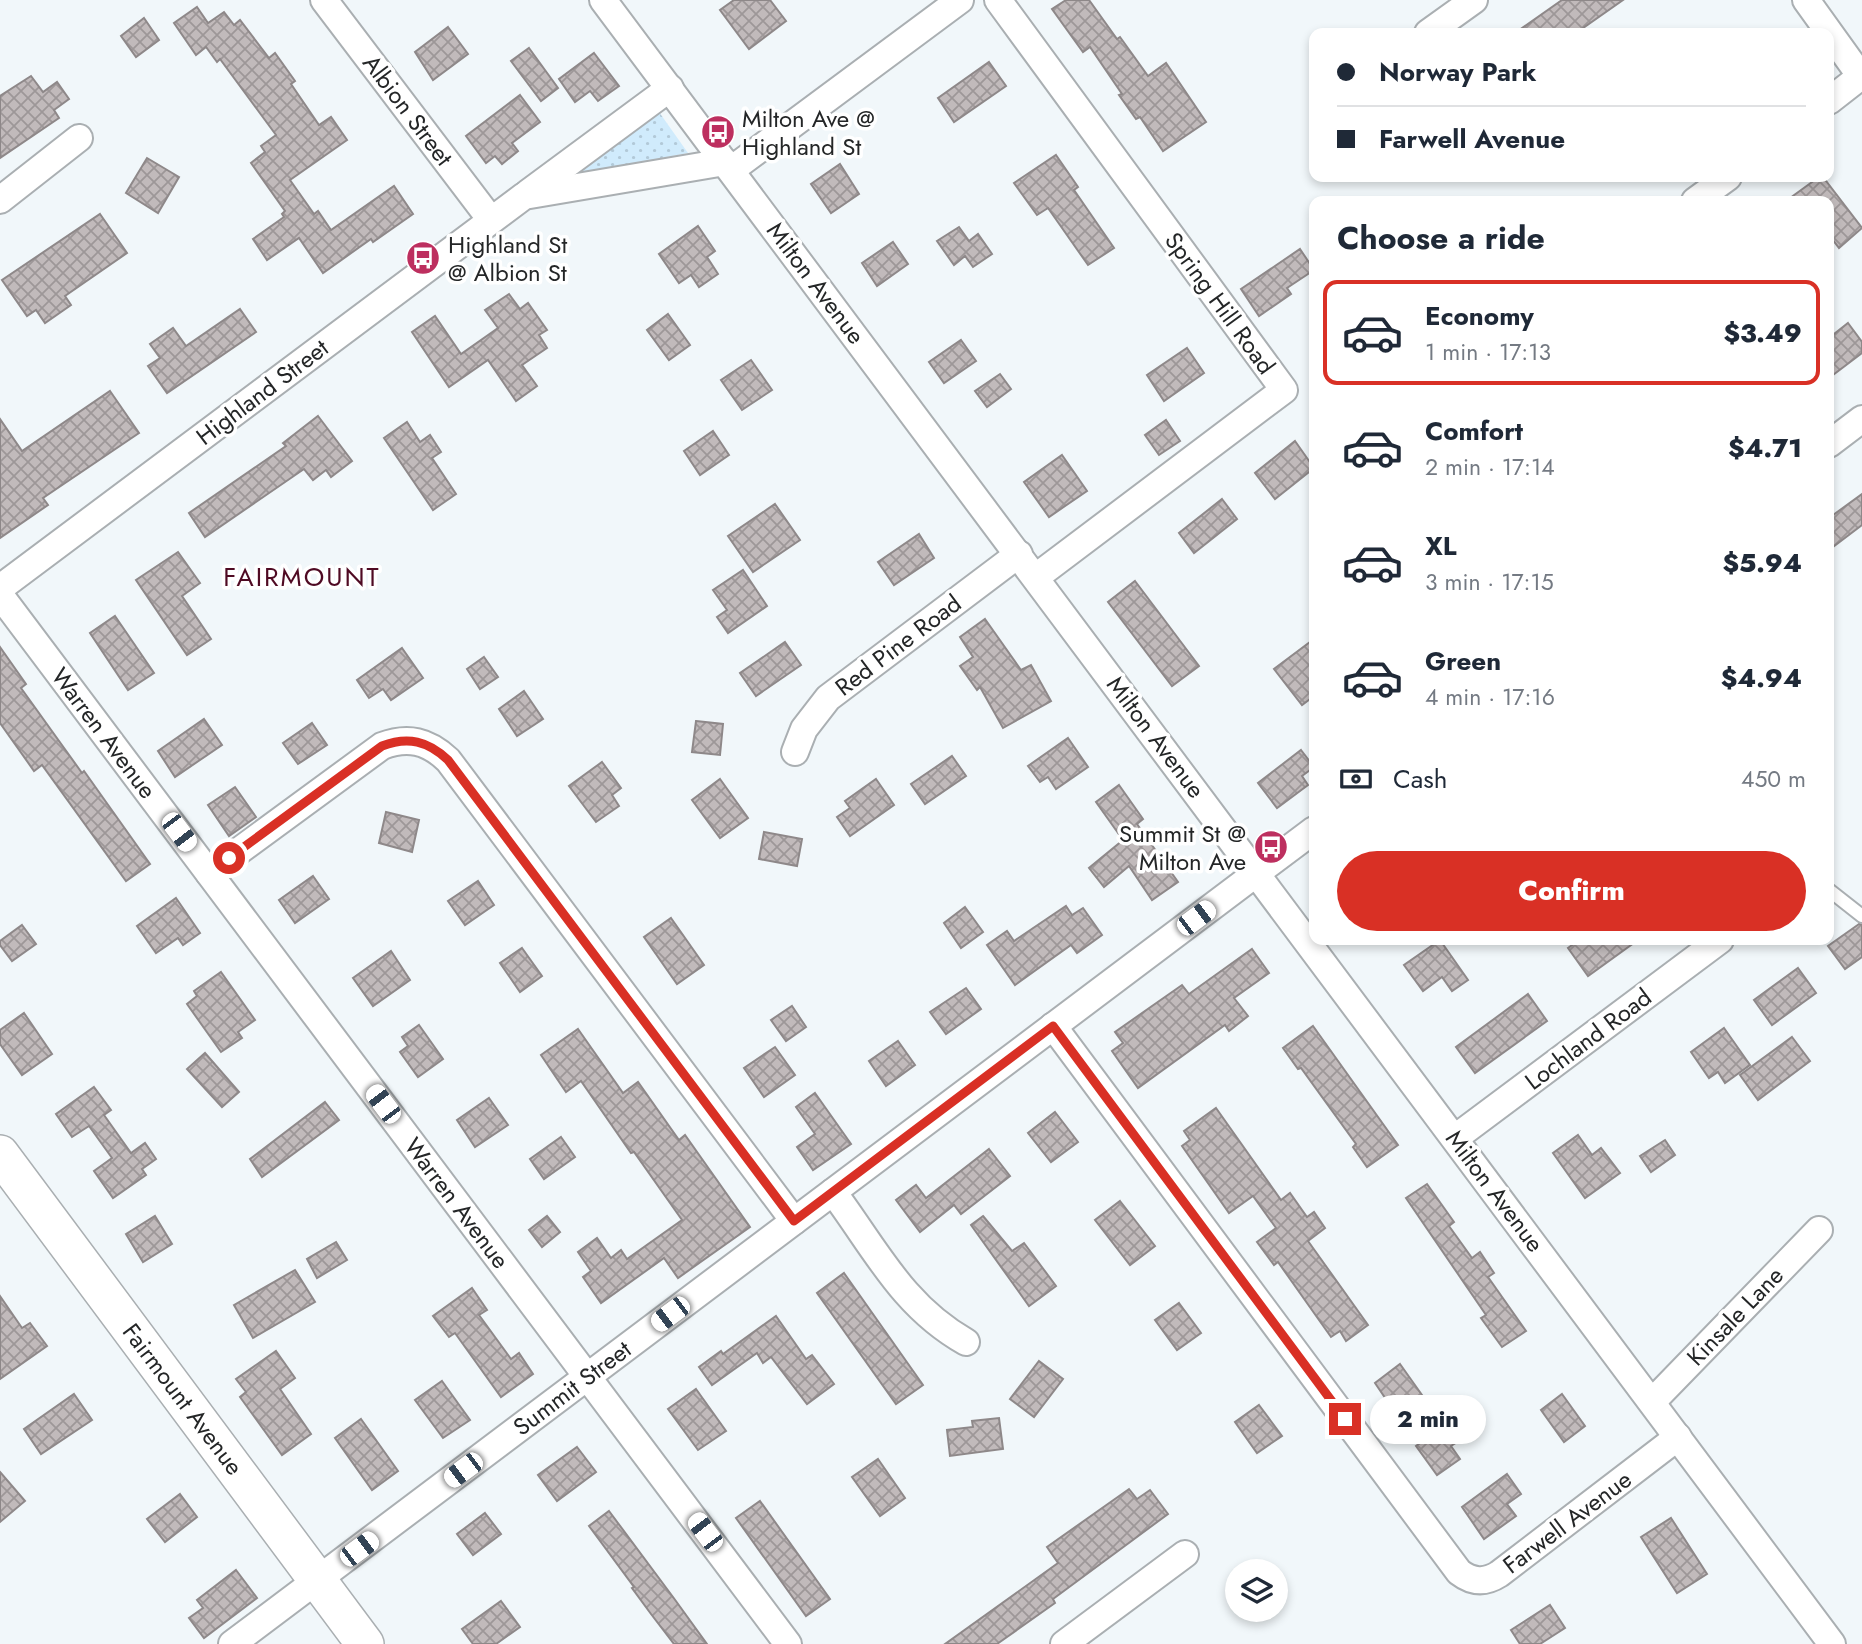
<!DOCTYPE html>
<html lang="en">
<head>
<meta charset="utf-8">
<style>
	:root { --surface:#fff; --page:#f2f2f3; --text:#1f2937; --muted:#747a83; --line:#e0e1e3; --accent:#d93025 }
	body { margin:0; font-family:Jost,sans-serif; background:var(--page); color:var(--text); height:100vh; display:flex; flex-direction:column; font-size:26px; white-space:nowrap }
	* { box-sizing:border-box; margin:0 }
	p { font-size:23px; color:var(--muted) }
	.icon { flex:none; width:38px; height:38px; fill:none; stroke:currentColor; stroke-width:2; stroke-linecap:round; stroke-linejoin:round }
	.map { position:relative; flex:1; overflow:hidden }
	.side { position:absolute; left:1309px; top:196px; width:525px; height:749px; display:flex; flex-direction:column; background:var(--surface); border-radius:14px; box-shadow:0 4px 10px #0003 }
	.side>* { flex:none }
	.hud { position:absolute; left:1309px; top:28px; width:525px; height:154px; border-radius:14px; box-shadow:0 4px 10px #0003; display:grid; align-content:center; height:154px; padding:0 28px; background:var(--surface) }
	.controls { position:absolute; left:1225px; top:1559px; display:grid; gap:14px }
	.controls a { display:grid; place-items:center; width:63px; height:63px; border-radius:50%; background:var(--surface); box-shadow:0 4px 10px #0003; font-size:35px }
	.end { position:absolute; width:32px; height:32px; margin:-16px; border:9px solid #d93025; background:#fff; box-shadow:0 0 0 4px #fff }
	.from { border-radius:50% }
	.bubble { position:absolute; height:49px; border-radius:24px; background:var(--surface); box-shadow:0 4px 10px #0003; font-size:23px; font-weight:800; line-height:49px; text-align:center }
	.car { position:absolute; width:21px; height:42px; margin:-21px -10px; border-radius:9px; box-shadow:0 0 5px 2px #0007; background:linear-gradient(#fff 24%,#345 0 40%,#fff 0 76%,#345 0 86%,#fff 0) }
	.hud b { display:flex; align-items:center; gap:24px; height:66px; font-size:26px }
	.hud b+b { border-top:2px solid var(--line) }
	.hud i { width:18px; height:18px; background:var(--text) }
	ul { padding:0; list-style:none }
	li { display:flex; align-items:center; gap:21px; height:105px; margin:0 14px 10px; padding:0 14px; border:4px solid transparent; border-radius:14px }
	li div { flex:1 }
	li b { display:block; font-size:26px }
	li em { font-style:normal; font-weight:800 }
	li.active { border-color:var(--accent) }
	li>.icon { width:63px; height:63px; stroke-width:1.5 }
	h2 { padding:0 28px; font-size:32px; line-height:84px }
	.pay { display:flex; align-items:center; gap:18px; height:77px; padding:0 28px; font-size:26px }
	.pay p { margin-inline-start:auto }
	.action { display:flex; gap:14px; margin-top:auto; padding:14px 28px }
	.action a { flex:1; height:80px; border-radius:42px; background:var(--accent); color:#fff; font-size:28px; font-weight:800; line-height:80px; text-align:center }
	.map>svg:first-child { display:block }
	.park { fill:url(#park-dots) }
	.building { fill:url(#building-cross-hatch); stroke:#8e8889; stroke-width:2 }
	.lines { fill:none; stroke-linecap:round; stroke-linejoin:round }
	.lane-casing { stroke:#aaafb2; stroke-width:16 }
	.street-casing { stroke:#aaafb2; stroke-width:30 }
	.secondary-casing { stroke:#aaafb2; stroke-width:40 }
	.lane { stroke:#fff; stroke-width:12 }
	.street { stroke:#fff; stroke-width:26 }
	.secondary { stroke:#fff; stroke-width:37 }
	.route { stroke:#d93025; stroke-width:9 }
	.labels { text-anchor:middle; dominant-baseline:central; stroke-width:7; stroke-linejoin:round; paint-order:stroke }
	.street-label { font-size:24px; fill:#242627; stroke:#fff }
	.poi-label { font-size:24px; fill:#242627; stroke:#fff; text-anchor:start }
	.neighbourhood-label { font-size:26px; letter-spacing:2px; fill:#4f0a23; stroke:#fff }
</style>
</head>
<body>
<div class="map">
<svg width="1862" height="1644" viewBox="0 0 1862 1644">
	<defs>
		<pattern id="park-dots" width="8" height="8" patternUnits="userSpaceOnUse" patternTransform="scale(1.75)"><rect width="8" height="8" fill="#d0ebfc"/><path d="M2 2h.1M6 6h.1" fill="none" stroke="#b2c9d8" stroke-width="1.8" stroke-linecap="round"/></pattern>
		<pattern id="building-cross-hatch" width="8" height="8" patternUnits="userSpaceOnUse" patternTransform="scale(1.75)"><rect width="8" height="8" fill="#c1babb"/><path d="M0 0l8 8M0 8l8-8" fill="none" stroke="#9d9798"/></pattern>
	</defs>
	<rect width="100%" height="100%" fill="#f1f7fa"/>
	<!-- park -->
	<polygon class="park" points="659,112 688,153 577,174"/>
	<!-- building -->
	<g class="building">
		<polygon points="734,0 770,0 786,21 749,49 720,10"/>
		<polygon points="1066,0 1089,0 1117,39 1120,37 1148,76 1166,63 1206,122 1163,151 1140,117 1136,119 1119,95 1122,94 1090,47 1083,52 1052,9"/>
		<polygon points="1562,0 1623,0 1576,33 1515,33"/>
		<polygon points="197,7 208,23 224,12 234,25 240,20 269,58 275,53 295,81 291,84 319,125 331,117 347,140 290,180 314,214 318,211 331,230 394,186 413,214 373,242 371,239 323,273 299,238 267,260 253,239 284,217 282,214 285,211 251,163 265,152 261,146 276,135 220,59 217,62 206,47 196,55 174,23"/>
		<polygon points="144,18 159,40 136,57 121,36"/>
		<polygon points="448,27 468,54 433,80 415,52"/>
		<polygon points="529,48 558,88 541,101 511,61"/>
		<polygon points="594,53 619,86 598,101 590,91 575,102 559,79"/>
		<polygon points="989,62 1006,86 954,122 938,98"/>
		<polygon points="31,76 43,92 57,82 69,99 54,110 59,118 0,158 0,96"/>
		<polygon points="520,95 540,122 512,143 518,151 502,164 495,156 486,163 466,136"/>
		<polygon points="1056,155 1078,187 1074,190 1114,248 1088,265 1048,208 1037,215 1014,183"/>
		<polygon points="147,158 179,177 158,213 126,193"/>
		<polygon points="840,164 859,194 831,213 811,184"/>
		<polygon points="1819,177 1823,177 1862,228 1839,248 1829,235 1829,201 1786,201"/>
		<polygon points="100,214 127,253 65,296 71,305 45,323 36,310 27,316 2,280"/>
		<polygon points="698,226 715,251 707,257 718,274 699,287 691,275 679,283 659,254"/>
		<polygon points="959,227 969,241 978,234 992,254 973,267 965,256 954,265 937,241"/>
		<polygon points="893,242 908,264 877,286 862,263"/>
		<polygon points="1300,249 1314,270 1287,288 1291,294 1259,316 1241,289"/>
		<polygon points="509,294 520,309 528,303 547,330 539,335 547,348 522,365 537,386 516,401 488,360 449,387 412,332 435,316 461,354 498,328 485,310"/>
		<polygon points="240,309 256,332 167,393 148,366 160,358 150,344 173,328 186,346"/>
		<polygon points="668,314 690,345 669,360 647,330"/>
		<polygon points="1848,323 1862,342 1862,353 1829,378 1829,338"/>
		<polygon points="961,340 976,361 944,383 929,362"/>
		<polygon points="1187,348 1204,373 1164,401 1147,375"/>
		<polygon points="751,360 772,390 742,410 721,380"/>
		<polygon points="1000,374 1011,389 987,407 975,391"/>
		<polygon points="110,391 139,433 43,498 48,505 0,538 0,419 22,451"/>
		<polygon points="318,416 352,461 331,477 326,470 313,480 304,469 205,537 189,513 286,446 283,443"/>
		<polygon points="1166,420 1180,441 1159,455 1145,435"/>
		<polygon points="407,422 420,442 430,435 441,452 432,458 456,494 433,510 384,438"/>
		<polygon points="713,431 729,455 700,475 684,451"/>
		<polygon points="1295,441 1314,468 1275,499 1255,473"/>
		<polygon points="1062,455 1087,491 1049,517 1024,482"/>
		<polygon points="1862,494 1862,525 1829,550 1829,518"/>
		<polygon points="1222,499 1237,519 1194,553 1179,533"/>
		<polygon points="775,504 800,540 753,572 728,536"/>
		<polygon points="919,534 934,558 894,585 878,562"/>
		<polygon points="178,552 200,583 182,596 211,639 187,655 136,580"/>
		<polygon points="743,570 767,606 728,633 717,617 727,610 713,590"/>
		<polygon points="1135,581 1199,666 1172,686 1108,602"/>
		<polygon points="115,616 154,673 128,690 90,633"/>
		<polygon points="985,619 1021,670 1031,665 1051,701 1003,728 980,687 977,690 960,666 973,657 960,637"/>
		<polygon points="1314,639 1314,696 1302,705 1274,669"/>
		<polygon points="785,642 801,665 756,696 740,673"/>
		<polygon points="0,647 26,684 21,688 82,773 84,771 150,864 126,881 42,765 34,771 0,723"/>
		<polygon points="402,648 423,678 391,700 383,689 369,698 357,680"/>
		<polygon points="484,657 498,677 480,689 467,669"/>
		<polygon points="524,691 543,719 517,736 499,709"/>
		<polygon points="204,719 222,745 175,777 158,751"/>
		<polygon points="696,721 723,724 720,755 692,752"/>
		<polygon points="312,723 327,745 298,764 283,743"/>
		<polygon points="1068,738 1088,767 1056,789 1048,777 1040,782 1028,766"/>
		<polygon points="1301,750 1314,767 1302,776 1308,785 1277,808 1258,783"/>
		<polygon points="952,756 966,776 925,804 911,784"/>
		<polygon points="602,762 621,788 612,795 619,806 596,822 569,786"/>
		<polygon points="720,779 748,818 720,838 692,800"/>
		<polygon points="876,779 894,805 850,836 837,817 850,808 845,801"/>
		<polygon points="1119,785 1143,819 1137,824 1178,882 1152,900 1129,866 1104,887 1089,868 1123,840 1096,802"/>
		<polygon points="235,787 256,817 229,836 208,805"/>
		<polygon points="386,812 419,820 412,852 379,843"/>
		<polygon points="764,832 802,839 797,866 759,859"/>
		<polygon points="313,876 329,899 295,923 279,900"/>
		<polygon points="478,881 494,905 465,925 448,901"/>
		<polygon points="176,898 200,933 183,945 178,938 156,953 137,926"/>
		<polygon points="1066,906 1072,915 1083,908 1102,935 1077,953 1071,945 1015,985 987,945 1007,931 1014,941"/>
		<polygon points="965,907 983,932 961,948 944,923"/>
		<polygon points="671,918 704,965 677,984 644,937"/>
		<polygon points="1859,924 1862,925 1862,957 1845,969 1828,946"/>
		<polygon points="22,925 36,944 12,961 0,945 0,941"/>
		<polygon points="1440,940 1468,980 1452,991 1442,977 1423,991 1404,965"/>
		<polygon points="1579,940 1638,940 1588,976 1568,948"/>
		<polygon points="522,948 542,976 520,992 500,963"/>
		<polygon points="1252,949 1269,973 1234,998 1248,1016 1229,1031 1225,1025 1138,1088 1112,1051 1123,1043 1115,1032 1182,985 1189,994"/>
		<polygon points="391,951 410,980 373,1006 353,978"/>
		<polygon points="1798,968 1816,993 1772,1025 1754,1000"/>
		<polygon points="221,972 255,1020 238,1032 242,1038 221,1052 187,1004 197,996 194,991"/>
		<polygon points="966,988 981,1009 946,1034 930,1012"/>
		<polygon points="1528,994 1547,1021 1475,1073 1456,1047"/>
		<polygon points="792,1006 806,1027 786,1041 771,1020"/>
		<polygon points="24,1013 52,1054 22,1075 0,1044 0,1030"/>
		<polygon points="419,1025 443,1059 418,1077 400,1052 408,1046 402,1037"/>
		<polygon points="1313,1026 1398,1145 1367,1167 1353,1147 1356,1144 1301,1068 1298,1069 1283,1048"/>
		<polygon points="1724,1028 1750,1065 1725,1083 1718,1072 1709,1078 1691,1052"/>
		<polygon points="578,1029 623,1093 638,1082 679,1140 685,1135 750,1227 678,1278 664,1258 601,1303 583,1277 591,1271 578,1252 597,1238 611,1258 621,1250 627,1259 682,1220 634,1152 631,1153 581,1081 566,1092 541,1055"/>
		<polygon points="1792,1037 1810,1061 1758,1100 1740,1075"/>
		<polygon points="898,1041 915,1065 886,1086 869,1061"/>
		<polygon points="775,1047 795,1075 764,1097 744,1068"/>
		<polygon points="205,1053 239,1092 222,1107 187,1069"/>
		<polygon points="94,1087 111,1110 104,1115 131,1153 145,1143 156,1159 142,1169 146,1175 113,1198 94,1171 112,1158 89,1126 72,1137 56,1114"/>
		<polygon points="815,1093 851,1144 813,1170 797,1147 815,1134 796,1107"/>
		<polygon points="489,1098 508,1125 475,1147 457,1120"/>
		<polygon points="325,1102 339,1120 262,1177 250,1159"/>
		<polygon points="1216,1108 1281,1200 1290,1193 1307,1217 1314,1212 1325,1228 1308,1241 1368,1325 1346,1341 1340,1331 1331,1337 1278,1262 1274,1265 1257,1242 1276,1228 1253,1196 1229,1213 1182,1146 1190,1140 1184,1131"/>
		<polygon points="1055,1112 1078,1142 1051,1162 1028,1133"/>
		<polygon points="1578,1135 1592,1155 1601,1148 1620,1173 1585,1198 1553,1153"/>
		<polygon points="561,1137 575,1157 544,1179 530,1159"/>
		<polygon points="1665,1140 1675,1155 1651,1172 1640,1156"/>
		<polygon points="989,1149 1010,1176 961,1214 954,1205 920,1232 896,1200 916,1185 926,1198"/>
		<polygon points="1427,1184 1454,1222 1449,1226 1472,1258 1480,1252 1494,1273 1488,1277 1526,1331 1502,1347 1481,1318 1486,1315 1406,1198"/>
		<polygon points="1120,1201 1155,1246 1130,1265 1095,1220"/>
		<polygon points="155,1216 172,1244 143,1262 126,1234"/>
		<polygon points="547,1216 560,1232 542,1247 529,1230"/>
		<polygon points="983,1216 1012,1251 1024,1243 1056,1286 1029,1306 971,1225"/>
		<polygon points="336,1242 347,1260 317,1278 307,1259"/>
		<polygon points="295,1270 315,1302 253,1338 234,1305"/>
		<polygon points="844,1273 923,1385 896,1404 817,1293"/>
		<polygon points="472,1288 487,1310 479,1315 511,1359 519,1353 533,1374 501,1397 455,1333 449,1337 433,1316"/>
		<polygon points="0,1296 22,1328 30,1323 47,1346 0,1379"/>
		<polygon points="1179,1303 1201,1333 1177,1350 1155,1320"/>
		<polygon points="776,1316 806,1359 812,1355 834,1384 807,1404 771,1357 763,1363 757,1353 712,1385 699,1367 721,1351 723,1354"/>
		<polygon points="276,1351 295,1378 280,1389 311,1434 282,1455 240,1397 246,1392 236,1379"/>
		<polygon points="1039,1361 1063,1379 1034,1417 1010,1399"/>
		<polygon points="1400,1364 1444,1426 1450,1422 1462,1439 1451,1446 1460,1459 1437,1475 1416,1446 1427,1438 1400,1402 1392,1408 1375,1383"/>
		<polygon points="442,1381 470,1420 443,1438 415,1400"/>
		<polygon points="696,1389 726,1431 698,1450 668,1409"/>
		<polygon points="74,1394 92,1420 41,1454 24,1429"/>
		<polygon points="1562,1394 1585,1426 1564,1442 1541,1410"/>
		<polygon points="1259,1405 1282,1436 1257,1453 1235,1422"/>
		<polygon points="999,1418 1003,1449 950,1456 947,1430 973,1427 972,1421"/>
		<polygon points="361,1419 398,1471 372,1490 335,1438"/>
		<polygon points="577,1447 596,1472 557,1501 538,1475"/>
		<polygon points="878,1459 905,1498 880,1516 852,1477"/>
		<polygon points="0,1472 25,1501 0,1522"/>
		<polygon points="1507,1474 1521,1494 1507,1504 1516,1516 1484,1539 1462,1507"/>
		<polygon points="1129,1489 1137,1499 1150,1490 1168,1514 1053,1599 1055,1603 997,1644 945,1644 1058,1563 1047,1547"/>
		<polygon points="180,1494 197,1517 165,1542 147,1519"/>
		<polygon points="760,1501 830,1599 806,1616 736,1518"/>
		<polygon points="609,1511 673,1597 707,1644 674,1644 651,1614 632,1588 634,1587 589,1526"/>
		<polygon points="485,1513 501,1534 473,1555 457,1534"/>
		<polygon points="1671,1518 1707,1574 1677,1593 1641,1537"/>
		<polygon points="236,1570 257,1598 204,1638 189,1618 203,1608 197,1600"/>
		<polygon points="501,1601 520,1627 496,1644 473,1644 462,1629"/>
		<polygon points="1550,1605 1565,1628 1540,1644 1520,1644 1511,1630"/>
	</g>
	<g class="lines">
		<!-- lane casing -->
		<g class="lane-casing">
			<polyline id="lane" points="1829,890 1862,916"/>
		</g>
		<!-- street casing -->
		<g class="street-casing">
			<g id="street">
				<polyline points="324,0 491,220"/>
				<polyline points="603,0 1832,1644"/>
				<polyline points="998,0 1284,390 1036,577"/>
				<polyline points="1806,0 1862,78"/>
				<polyline points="1428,33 1474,0"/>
				<polyline points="1829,101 1861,76"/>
				<polyline points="731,170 960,0"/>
				<polyline points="528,193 670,88"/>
				<polyline points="0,200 79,138"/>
				<polyline points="1695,201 1728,177"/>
				<polyline points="1829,444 1862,419"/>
				<polyline points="0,588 524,196 725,162"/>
				<polyline points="0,595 788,1644"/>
				<polyline points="795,752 804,729 828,698 1019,554"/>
				<path d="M209,873L382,746C408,736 428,741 448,760L794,1221"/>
				<path d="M1053,1026L1459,1572C1472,1582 1485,1583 1499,1574L1678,1437"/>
				<polyline points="1455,1138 1720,940"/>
				<path d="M833,1192C875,1248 902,1306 966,1342"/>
				<polyline points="1652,1402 1819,1230"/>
				<polyline points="232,1644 1314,830"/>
				<polyline points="1064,1644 1185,1554"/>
			</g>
		</g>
		<!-- secondary casing -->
		<g class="secondary-casing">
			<polyline id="secondary" points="0,1154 365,1644"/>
		</g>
		<!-- lane -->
		<use href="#lane" class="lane"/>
		<!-- street -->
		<use href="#street" class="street"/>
		<!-- secondary -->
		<use href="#secondary" class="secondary"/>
	</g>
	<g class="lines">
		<!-- route -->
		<path class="route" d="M229,858L382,746C408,736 428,741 448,760L794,1221L1053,1026L1345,1419"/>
	</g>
	<!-- icons -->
	<defs>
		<g id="bus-disc" transform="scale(1.75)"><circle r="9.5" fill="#bd2f5f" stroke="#fff"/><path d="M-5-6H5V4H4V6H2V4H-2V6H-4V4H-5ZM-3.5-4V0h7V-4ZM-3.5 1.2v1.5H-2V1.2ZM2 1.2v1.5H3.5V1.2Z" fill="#fff"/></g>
	</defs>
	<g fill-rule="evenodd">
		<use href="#bus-disc" x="718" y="132"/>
		<use href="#bus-disc" x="423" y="258"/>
		<use href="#bus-disc" x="1271" y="847"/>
	</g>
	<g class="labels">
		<!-- street labels -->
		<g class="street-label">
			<text transform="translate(408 110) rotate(53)">Albion Street</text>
			<text transform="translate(816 283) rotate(53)">Milton Avenue</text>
			<text transform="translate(1220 303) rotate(54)">Spring Hill Road</text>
			<text transform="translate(262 392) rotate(-37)">Highland Street</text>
			<text transform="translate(898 645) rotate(-37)">Red Pine Road</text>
			<text transform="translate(104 733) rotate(53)">Warren Avenue</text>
			<text transform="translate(1156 737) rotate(53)">Milton Avenue</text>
			<text transform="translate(1588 1039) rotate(-37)">Lochland Road</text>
			<text transform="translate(1495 1191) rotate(53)">Milton Avenue</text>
			<text transform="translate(457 1203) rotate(53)">Warren Avenue</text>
			<text transform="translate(1735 1316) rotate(-46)">Kinsale Lane</text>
			<text transform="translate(572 1388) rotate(-37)">Summit Street</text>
			<text transform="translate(183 1399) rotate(53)">Fairmount Avenue</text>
			<text transform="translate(1567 1522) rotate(-37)">Farwell Avenue</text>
		</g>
		<!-- poi labels -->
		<g class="poi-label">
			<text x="742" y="118">Milton Ave @<tspan x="742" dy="28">Highland St</tspan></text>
			<text x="448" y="244">Highland St<tspan x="448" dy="28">@ Albion St</tspan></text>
			<text x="1246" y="833" text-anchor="end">Summit St @<tspan x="1246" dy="28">Milton Ave</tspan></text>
		</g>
		<!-- neighbourhood labels -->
		<g class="neighbourhood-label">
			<text x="302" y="577">FAIRMOUNT</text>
		</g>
	</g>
</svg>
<div class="controls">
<a><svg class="icon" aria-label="layers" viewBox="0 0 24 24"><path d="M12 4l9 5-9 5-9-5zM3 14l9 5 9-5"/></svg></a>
</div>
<i class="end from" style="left:229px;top:858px"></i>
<i class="end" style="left:1345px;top:1419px"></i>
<div class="bubble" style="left:1370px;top:1395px;width:116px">2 min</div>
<i class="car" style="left:179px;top:832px;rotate:143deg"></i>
<i class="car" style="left:1196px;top:918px;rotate:53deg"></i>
<i class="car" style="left:383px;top:1104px;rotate:323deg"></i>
<i class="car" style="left:670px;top:1314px;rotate:233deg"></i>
<i class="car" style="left:463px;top:1470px;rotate:233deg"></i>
<i class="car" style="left:705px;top:1532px;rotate:323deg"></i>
<i class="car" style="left:359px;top:1549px;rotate:53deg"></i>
<div class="hud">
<b><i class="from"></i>Norway Park</b>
<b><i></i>Farwell Avenue</b>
</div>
<section class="side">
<h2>Choose a ride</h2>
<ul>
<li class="active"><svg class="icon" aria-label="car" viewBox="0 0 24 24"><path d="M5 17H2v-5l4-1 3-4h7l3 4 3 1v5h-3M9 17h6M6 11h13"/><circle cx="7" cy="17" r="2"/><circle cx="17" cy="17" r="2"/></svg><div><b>Economy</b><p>1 min · 17:13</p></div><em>$3.49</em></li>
<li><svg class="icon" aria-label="car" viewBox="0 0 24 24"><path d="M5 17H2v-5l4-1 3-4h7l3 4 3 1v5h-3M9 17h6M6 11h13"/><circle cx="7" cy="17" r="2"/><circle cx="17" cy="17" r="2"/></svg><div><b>Comfort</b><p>2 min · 17:14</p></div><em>$4.71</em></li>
<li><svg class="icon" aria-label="car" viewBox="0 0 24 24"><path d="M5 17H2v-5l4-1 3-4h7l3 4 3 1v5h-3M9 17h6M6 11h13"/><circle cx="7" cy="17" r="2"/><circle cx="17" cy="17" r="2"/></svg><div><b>XL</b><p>3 min · 17:15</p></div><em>$5.94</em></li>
<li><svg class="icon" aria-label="car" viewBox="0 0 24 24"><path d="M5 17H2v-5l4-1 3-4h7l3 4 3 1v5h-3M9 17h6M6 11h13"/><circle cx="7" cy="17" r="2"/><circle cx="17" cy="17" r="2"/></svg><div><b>Green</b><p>4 min · 17:16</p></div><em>$4.94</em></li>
</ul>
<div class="pay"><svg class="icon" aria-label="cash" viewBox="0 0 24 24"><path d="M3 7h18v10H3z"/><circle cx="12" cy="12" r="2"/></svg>Cash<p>450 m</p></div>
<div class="action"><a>Confirm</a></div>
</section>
</div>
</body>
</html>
